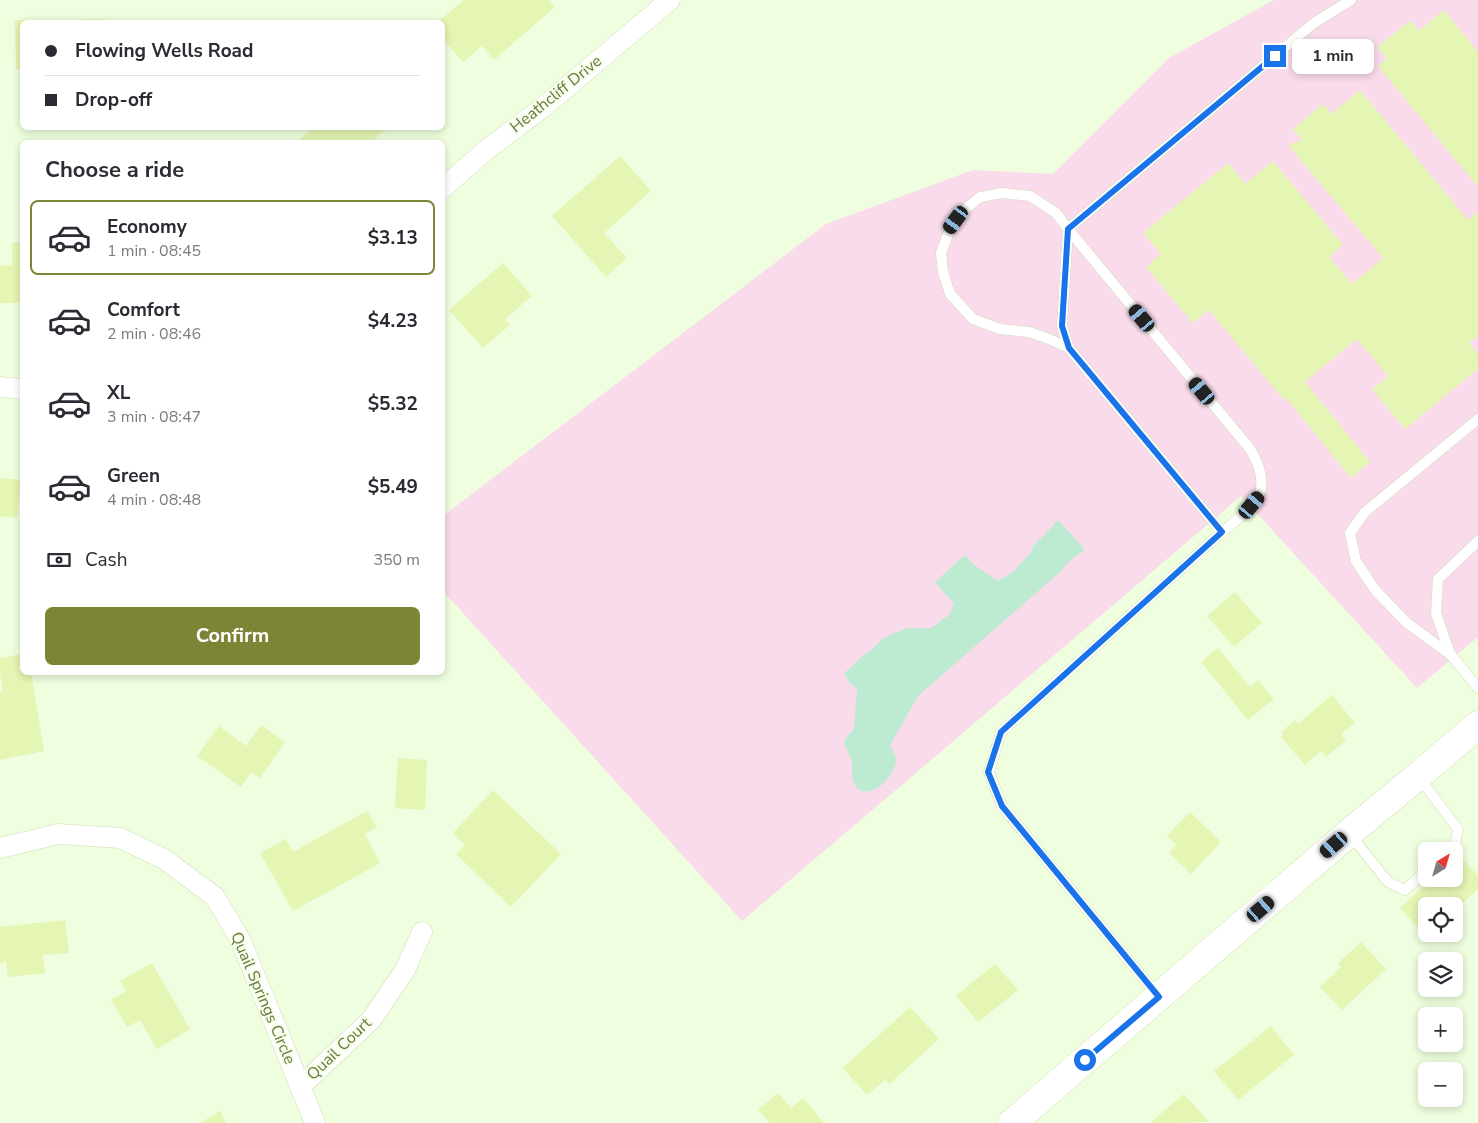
<!DOCTYPE html>
<html lang="en">
<head>
<meta charset="utf-8">
<style>
	:root { --surface:#fff; --page:#f7f7f7; --text:#2b2b33; --muted:#7c7c81; --line:#e1e1e2; --accent:#7e8436 }
	body { margin:0; font-family:"Nunito Sans",sans-serif; background:var(--page); color:var(--text); height:100vh; display:flex; flex-direction:column; font-size:19px; white-space:nowrap }
	* { box-sizing:border-box; margin:0 }
	p { font-size:16px; color:var(--muted) }
	.icon { flex:none; width:28px; height:28px; fill:none; stroke:currentColor; stroke-width:2; stroke-linecap:round; stroke-linejoin:round }
	.map { position:relative; flex:1; overflow:hidden }
	.drawer { position:absolute; left:20px; top:140px; width:425px; height:535px; display:flex; flex-direction:column; background:var(--surface); border-radius:8px; box-shadow:0 2px 8px #0003 }
	.drawer>* { flex:none }
	.banner { position:absolute; left:20px; top:20px; width:425px; height:110px; border-radius:8px; box-shadow:0 2px 8px #0003; display:grid; align-content:center; height:110px; padding:0 25px; background:var(--surface) }
	.needle { width:32px; rotate:37deg }
	.controls { position:absolute; left:1418px; top:842px; display:grid; gap:10px }
	.controls a { display:grid; place-items:center; width:45px; height:45px; border-radius:8px; background:var(--surface); box-shadow:0 2px 8px #0003; font-size:25px }
	.end { position:absolute; width:22px; height:22px; margin:-11px; border:6px solid #1a73e8; background:#fff; box-shadow:0 0 0 2px #fff }
	.from { border-radius:50% }
	.bubble { position:absolute; height:35px; border-radius:8px; background:var(--surface); box-shadow:0 2px 8px #0003; font-size:16px; font-weight:700; line-height:35px; text-align:center }
	.car { position:absolute; width:15px; height:30px; margin:-15px -8px; border-radius:6px; box-shadow:0 0 4px 1px #0007; background:linear-gradient(#222 24%,#8ab4d8 0 40%,#222 0 76%,#8ab4d8 0 86%,#222 0) }
	.banner b { display:flex; align-items:center; gap:18px; height:48px; font-size:19px }
	.banner b+b { border-top:1px solid var(--line) }
	.banner i { width:12px; height:12px; background:var(--text) }
	ul { padding:0; list-style:none }
	li { display:flex; align-items:center; gap:15px; height:75px; margin:0 10px 8px; padding:0 15px; border:2px solid transparent; border-radius:8px }
	li div { flex:1 }
	li b { display:block; font-size:19px }
	li em { font-style:normal; font-weight:700 }
	li.selected { border-color:var(--accent) }
	li>.icon { width:45px; height:45px; stroke-width:1.5 }
	h2 { padding:0 25px; font-size:22px; line-height:60px }
	.pay { display:flex; align-items:center; gap:12px; height:55px; padding:0 25px; font-size:19px }
	.pay p { margin-inline-start:auto }
	.button { display:flex; gap:10px; margin-top:auto; padding:10px 25px }
	.button a { flex:1; height:58px; border-radius:8px; background:var(--accent); color:#fff; font-size:20px; font-weight:700; line-height:58px; text-align:center }
	.map>svg:first-child { display:block }
	.education { fill:#f9dbeb }
	.green { fill:#bcebd1 }
	.building { fill:#e5f5b4 }
	.lines { fill:none; stroke-linecap:round; stroke-linejoin:round }
	.lane-casing { stroke:#d0ddb5; stroke-width:11 }
	.street-casing { stroke:#d0ddb5; stroke-width:21 }
	.secondary-casing { stroke:#d6e4b4; stroke-width:29 }
	.lane { stroke:#fff; stroke-width:10 }
	.street { stroke:#fff; stroke-width:20 }
	.secondary { stroke:#fff; stroke-width:28 }
	.route { stroke:#1a73e8; stroke-width:6 }
	.labels { text-anchor:middle; dominant-baseline:central; stroke-width:4; stroke-linejoin:round; paint-order:stroke }
	.street-label { font-size:16px; fill:#6b7545; stroke:#f4ffe6 }
</style>
</head>
<body>
<div class="map">
<svg width="1478" height="1123" viewBox="0 0 1478 1123">
	<rect width="100%" height="100%" fill="#effede"/>
	<!-- education -->
	<polygon class="education" points="1274,0 1478,0 1478,637 1417,688 1241,496 742,921 443,591 443,516 826,224 973,170 1053,174 1169,58"/>
	<!-- green -->
	<path class="green" d="M1056,521L1060,522L1082,546L1084,550L1070,561L1058,574L918,696L890,745C892,749 896,754 896,759C897,777 864,808 853,781C851,775 853,768 852,762C850,754 845,749 844,741L854,728L857,689L849,682L844,673L855,664L861,657L873,648L884,638L892,634L907,628H931L950,614L954,604L935,582L965,555L973,564L998,581L1014,571L1033,550L1031,548L1052,527Z"/>
	<!-- building -->
	<g class="building">
		<polygon points="464,0 548,0 555,7 494,60 482,46 463,62 442,38 442,22 438,22"/>
		<polygon points="1444,10 1478,52 1478,187 1378,66 1387,59 1377,47 1410,21 1419,31"/>
		<polygon points="109,19 109,22 22,22 22,69 16,69 15,20"/>
		<polygon points="1360,90 1468,220 1478,212 1478,336 1469,343 1478,354 1478,369 1405,429 1372,389 1388,376 1357,339 1305,382 1370,462 1351,478 1286,398 1284,400 1209,310 1193,323 1146,267 1161,254 1143,233 1228,163 1245,184 1273,161 1343,245 1329,257 1352,284 1383,258 1288,145 1302,140 1293,129 1323,104 1331,114"/>
		<polygon points="312,128 388,128 371,142 303,142 300,139"/>
		<polygon points="620,156 651,191 604,233 627,258 606,277 552,216"/>
		<polygon points="22,242 22,303 0,303 0,266 12,265 12,243"/>
		<polygon points="503,263 532,296 505,319 510,325 483,348 449,310"/>
		<polygon points="0,478 21,480 17,518 0,516"/>
		<polygon points="1235,592 1262,623 1234,647 1207,616"/>
		<polygon points="1218,648 1250,687 1258,680 1274,699 1248,720 1201,662"/>
		<polygon points="22,654 22,672 31,672 44,751 0,760 0,691 3,691 0,673 0,658"/>
		<polygon points="1332,695 1355,723 1341,734 1346,740 1326,757 1321,751 1305,765 1281,737 1283,735 1281,732 1295,720 1298,724"/>
		<polygon points="261,725 285,742 260,778 251,772 241,787 197,756 219,726 246,746"/>
		<polygon points="398,758 427,760 425,810 395,808"/>
		<polygon points="493,790 561,854 511,907 456,854 465,845 453,833"/>
		<polygon points="367,811 377,827 365,834 380,863 293,911 260,853 286,839 293,852"/>
		<polygon points="1190,812 1221,842 1191,874 1169,853 1176,845 1167,836"/>
		<polygon points="1458,854 1478,876 1478,889 1454,911 1454,906 1426,906 1426,934 1430,934 1427,937 1400,908 1431,879 1454,879 1454,857"/>
		<polygon points="65,920 69,953 43,955 45,973 8,977 6,962 0,963 0,927"/>
		<polygon points="1361,942 1386,969 1342,1010 1320,987 1341,967 1338,963"/>
		<polygon points="152,963 190,1029 157,1049 140,1020 127,1027 111,1000 126,991 120,981"/>
		<polygon points="995,964 1018,990 978,1022 956,996"/>
		<polygon points="910,1007 939,1039 889,1084 885,1080 867,1095 843,1068"/>
		<polygon points="1271,1026 1294,1055 1238,1100 1214,1071"/>
		<polygon points="778,1093 791,1108 803,1098 824,1123 770,1123 758,1110"/>
		<polygon points="1184,1094 1209,1122 1150,1123"/>
		<polygon points="220,1111 226,1123 200,1123"/>
	</g>
	<g class="lines">
		<!-- lane casing -->
		<g class="lane-casing">
			<g id="lane">
				<polyline points="1069,348 1049,339 1029,332 1000,329 973,319 950,294 943,272 941,253 950,229 963,211 980,197 1002,193 1030,196 1056,213 1068,229 1062,326 1069,348 1222,532"/>
				<polyline points="1478,419 1365,512 1350,533 1356,561 1375,590 1407,623 1451,655 1478,688"/>
				<polyline points="1450,654 1436,613 1438,579 1478,541"/>
				<polyline points="1418,776 1458,829 1455,846 1449,851"/>
				<polyline points="1349,833 1388,882 1405,890 1426,871"/>
				<path d="M1158,996L1002,806L989,772L1001,732L1222,532C1255,505 1276,492 1250,449L1068,229L1314,23L1351,0"/>
			</g>
		</g>
		<!-- street casing -->
		<g class="street-casing">
			<g id="street">
				<polyline points="442,189 486,150 542,108 670,0"/>
				<polyline points="0,387 22,389"/>
				<polyline points="0,848 58,834 120,838 164,859 215,897 240,939 315,1123"/>
				<polyline points="300,1087 371,1020 405,970 422,932"/>
			</g>
		</g>
		<!-- secondary casing -->
		<g class="secondary-casing">
			<polyline id="secondary" points="1012,1123 1349,833 1418,776 1478,725"/>
		</g>
		<!-- lane -->
		<use href="#lane" class="lane"/>
		<!-- street -->
		<use href="#street" class="street"/>
		<!-- secondary -->
		<use href="#secondary" class="secondary"/>
	</g>
	<g class="lines">
		<!-- route -->
		<polyline class="route" points="1085,1060 1159,997 1002,806 988,772 1001,732 1222,532 1069,348 1062,326 1068,229 1275,56"/>
	</g>
	<g class="labels">
		<!-- street labels -->
		<g class="street-label">
			<text transform="translate(556 94) rotate(-39)">Heathcliff Drive</text>
			<text transform="translate(263 998) rotate(67)">Quail Springs Circle</text>
			<text transform="translate(339 1049) rotate(-44)">Quail Court</text>
		</g>
	</g>
</svg>
<div class="controls">
<a><svg class="needle" viewBox="-14 -14 28 28"><path d="M0-13l5 13h-10z" fill="#e53935"/><path d="M0 13l5-13h-10z" fill="#7c7c81"/></svg></a>
<a><svg class="icon" aria-label="locate" viewBox="0 0 24 24"><circle cx="12" cy="12" r="6"/><path d="M12 2v4M12 18v4M2 12h4M18 12h4"/></svg></a>
<a><svg class="icon" aria-label="layers" viewBox="0 0 24 24"><path d="M12 4l9 5-9 5-9-5zM3 14l9 5 9-5"/></svg></a>
<a>+</a>
<a>−</a>
</div>
<i class="end from" style="left:1085px;top:1060px"></i>
<i class="end" style="left:1275px;top:56px"></i>
<div class="bubble" style="left:1292px;top:39px;width:82px">1 min</div>
<i class="car" style="left:956px;top:220px;rotate:216deg"></i>
<i class="car" style="left:1142px;top:318px;rotate:320deg"></i>
<i class="car" style="left:1202px;top:391px;rotate:320deg"></i>
<i class="car" style="left:1252px;top:505px;rotate:40deg"></i>
<i class="car" style="left:1334px;top:845px;rotate:229deg"></i>
<i class="car" style="left:1261px;top:909px;rotate:49deg"></i>
<div class="banner">
<b><i class="from"></i>Flowing Wells Road</b>
<b><i></i>Drop-off</b>
</div>
<section class="drawer">
<h2>Choose a ride</h2>
<ul>
<li class="selected"><svg class="icon" aria-label="car" viewBox="0 0 24 24"><path d="M5 17H2v-5l4-1 3-4h7l3 4 3 1v5h-3M9 17h6M6 11h13"/><circle cx="7" cy="17" r="2"/><circle cx="17" cy="17" r="2"/></svg><div><b>Economy</b><p>1 min · 08:45</p></div><em>$3.13</em></li>
<li><svg class="icon" aria-label="car" viewBox="0 0 24 24"><path d="M5 17H2v-5l4-1 3-4h7l3 4 3 1v5h-3M9 17h6M6 11h13"/><circle cx="7" cy="17" r="2"/><circle cx="17" cy="17" r="2"/></svg><div><b>Comfort</b><p>2 min · 08:46</p></div><em>$4.23</em></li>
<li><svg class="icon" aria-label="car" viewBox="0 0 24 24"><path d="M5 17H2v-5l4-1 3-4h7l3 4 3 1v5h-3M9 17h6M6 11h13"/><circle cx="7" cy="17" r="2"/><circle cx="17" cy="17" r="2"/></svg><div><b>XL</b><p>3 min · 08:47</p></div><em>$5.32</em></li>
<li><svg class="icon" aria-label="car" viewBox="0 0 24 24"><path d="M5 17H2v-5l4-1 3-4h7l3 4 3 1v5h-3M9 17h6M6 11h13"/><circle cx="7" cy="17" r="2"/><circle cx="17" cy="17" r="2"/></svg><div><b>Green</b><p>4 min · 08:48</p></div><em>$5.49</em></li>
</ul>
<div class="pay"><svg class="icon" aria-label="cash" viewBox="0 0 24 24"><path d="M3 7h18v10H3z"/><circle cx="12" cy="12" r="2"/></svg>Cash<p>350 m</p></div>
<div class="button"><a>Confirm</a></div>
</section>
</div>
</body>
</html>
